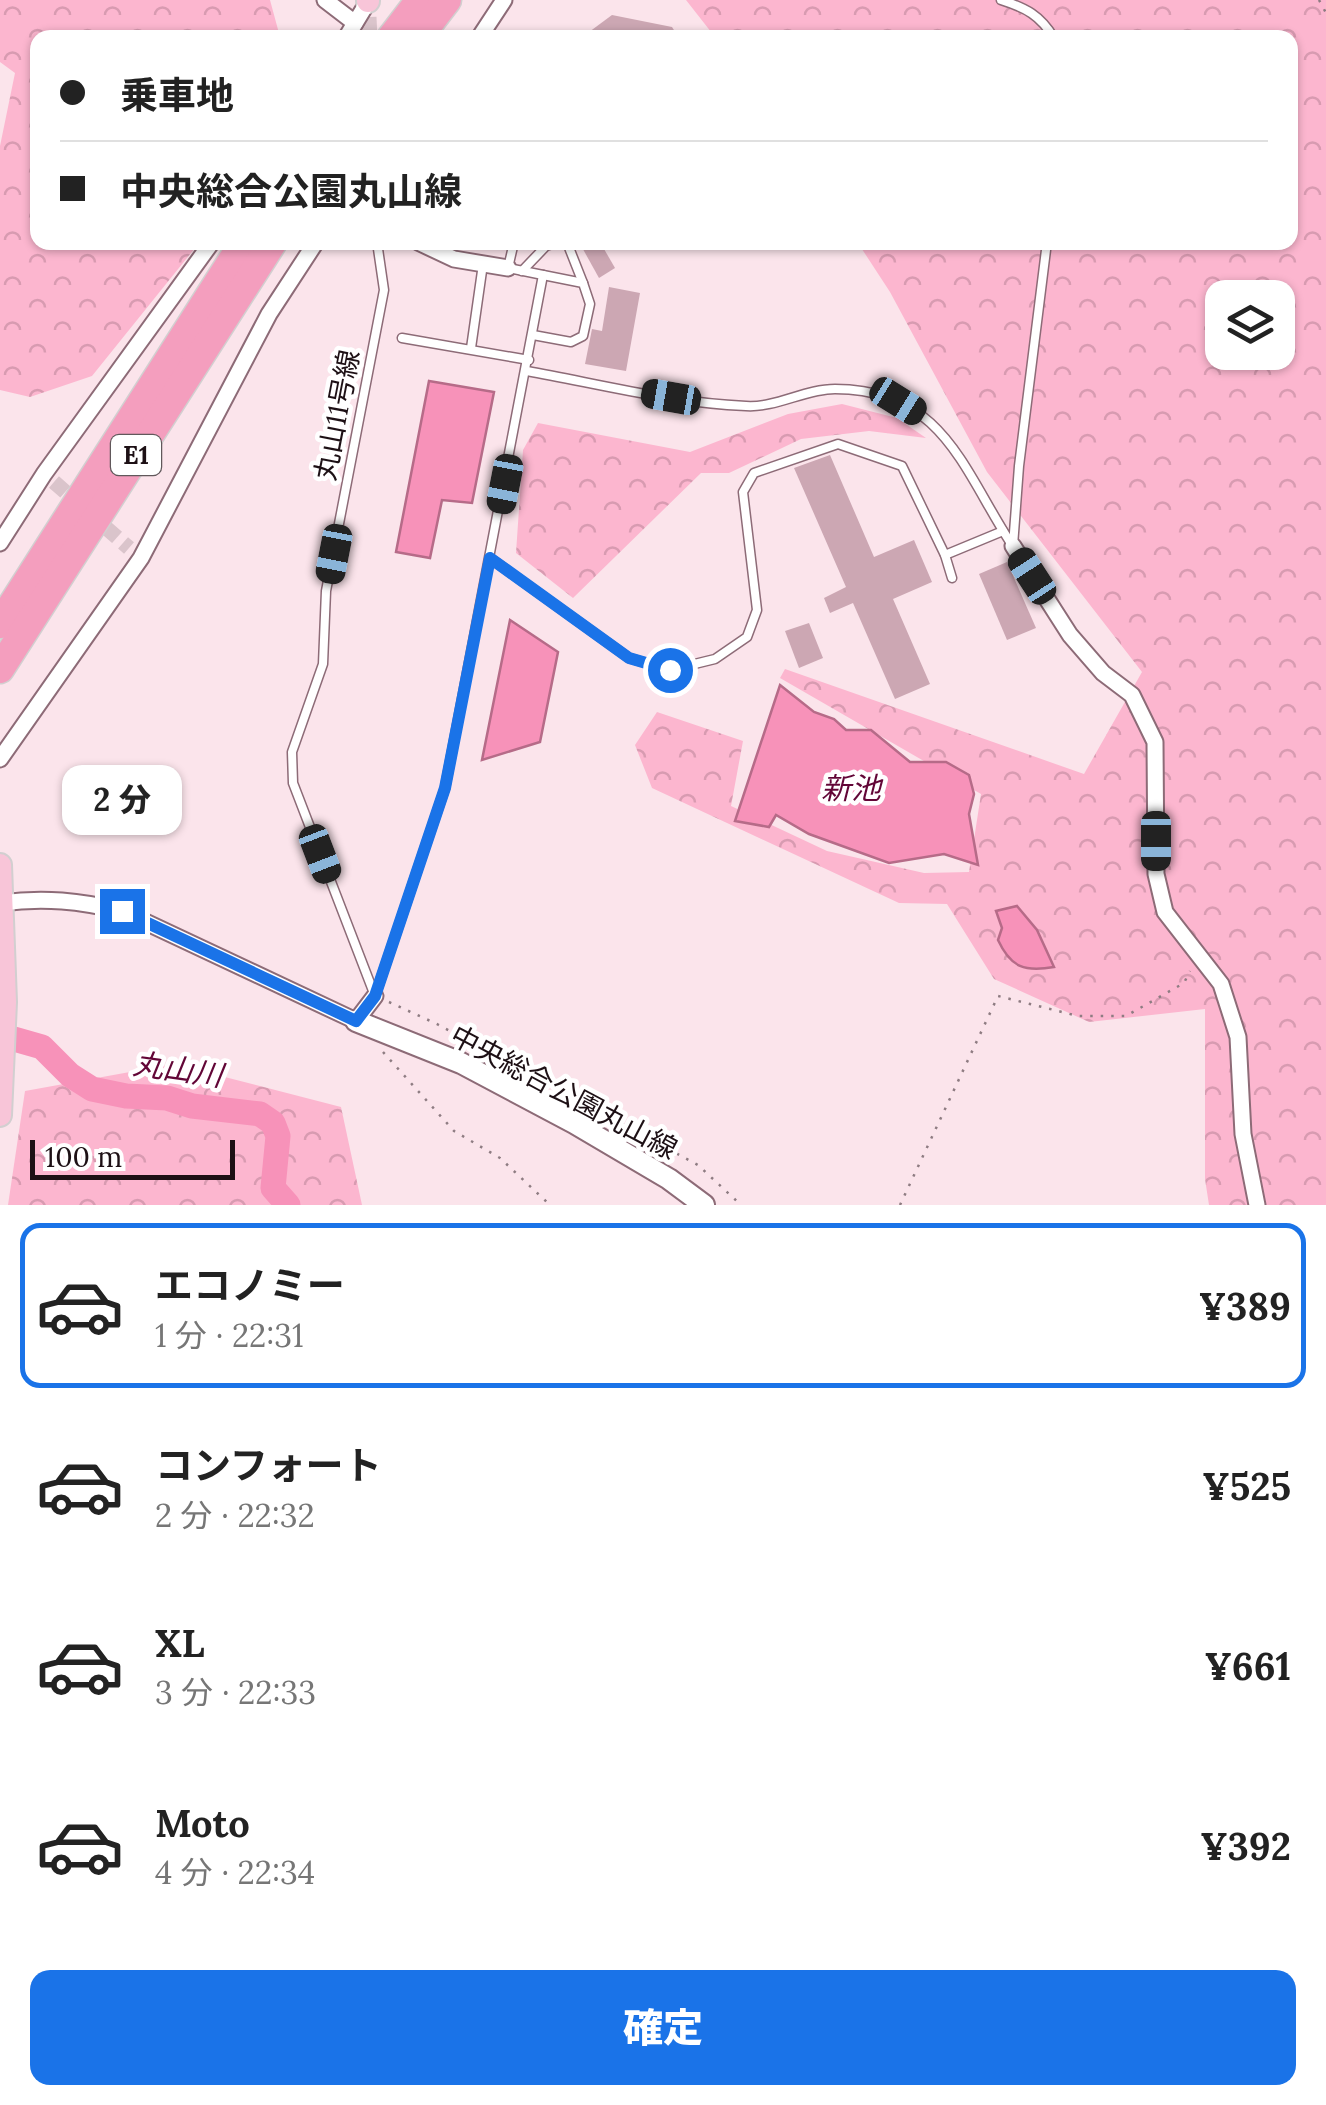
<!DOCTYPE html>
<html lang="ja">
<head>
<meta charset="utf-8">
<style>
	:root { --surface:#fff; --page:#f2f2f2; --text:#222; --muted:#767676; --line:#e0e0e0; --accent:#1a73e8 }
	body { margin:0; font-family:Lora,"Noto Sans JP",serif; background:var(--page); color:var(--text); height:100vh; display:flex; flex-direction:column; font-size:38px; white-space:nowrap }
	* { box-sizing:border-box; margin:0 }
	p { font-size:32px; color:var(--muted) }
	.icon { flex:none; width:55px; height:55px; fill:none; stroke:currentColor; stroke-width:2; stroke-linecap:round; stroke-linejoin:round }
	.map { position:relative; height:1205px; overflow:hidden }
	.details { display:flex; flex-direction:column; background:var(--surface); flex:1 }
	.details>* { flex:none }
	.guide { position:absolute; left:30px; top:30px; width:1268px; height:220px; border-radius:20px; box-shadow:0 2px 8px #0004; display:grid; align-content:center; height:220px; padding:0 30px; background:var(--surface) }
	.tools { position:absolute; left:1205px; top:280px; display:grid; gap:20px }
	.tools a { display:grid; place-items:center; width:90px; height:90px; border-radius:20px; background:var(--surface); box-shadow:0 2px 8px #0004; font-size:50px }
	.scale { position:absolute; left:30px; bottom:25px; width:205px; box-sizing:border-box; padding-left:10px; border:5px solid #1d1015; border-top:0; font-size:28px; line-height:35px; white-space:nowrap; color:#1d1015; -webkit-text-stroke:8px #fff; paint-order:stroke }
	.end { position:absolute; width:45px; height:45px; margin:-22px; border:12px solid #1a73e8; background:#fff; box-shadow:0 0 0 5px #fff }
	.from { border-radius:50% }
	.bubble { position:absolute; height:70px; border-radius:20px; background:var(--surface); box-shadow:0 2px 8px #0004; font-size:32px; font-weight:800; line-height:70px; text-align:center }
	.car { position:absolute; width:30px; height:60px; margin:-30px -15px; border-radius:12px; box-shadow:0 0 8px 2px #0007; background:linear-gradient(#222 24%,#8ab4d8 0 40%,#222 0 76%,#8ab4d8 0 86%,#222 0) }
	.guide b { display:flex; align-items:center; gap:35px; height:95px; font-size:38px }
	.guide b+b { border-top:2px solid var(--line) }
	.guide i { width:25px; height:25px; background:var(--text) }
	ul { padding:18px 0 0; list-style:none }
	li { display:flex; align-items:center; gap:30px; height:165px; margin:0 20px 15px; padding:0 10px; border:5px solid transparent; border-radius:20px }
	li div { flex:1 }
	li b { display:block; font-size:38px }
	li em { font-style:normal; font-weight:800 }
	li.current { border-color:var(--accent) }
	li>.icon { width:90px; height:90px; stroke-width:1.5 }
	.button { display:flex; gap:20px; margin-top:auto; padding:20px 30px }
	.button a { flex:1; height:115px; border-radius:20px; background:var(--accent); color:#fff; font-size:40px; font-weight:800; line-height:115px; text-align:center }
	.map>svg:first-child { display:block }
	.forest { fill:url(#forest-crowns); fill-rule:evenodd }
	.water { fill:#f792b9; stroke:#b66b88; stroke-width:2.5 }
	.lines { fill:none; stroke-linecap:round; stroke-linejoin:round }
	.river { stroke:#f792b9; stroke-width:25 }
	.building { fill:#cca7b3 }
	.street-tunnel { stroke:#dac4cb; stroke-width:15; stroke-dasharray:15 8; stroke-linecap:butt }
	.lane-casing { stroke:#8d6b77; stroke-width:11 }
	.street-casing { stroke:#8d6b77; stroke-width:19 }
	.secondary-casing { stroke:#8d6b77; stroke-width:24 }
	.primary-casing { stroke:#d2cfd0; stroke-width:26 }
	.highway-casing { stroke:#d2cfd0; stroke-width:31 }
	.path { stroke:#8e7c82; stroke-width:2.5; stroke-dasharray:2.5 8; stroke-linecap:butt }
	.lane { stroke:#fff; stroke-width:8 }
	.street { stroke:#fff; stroke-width:15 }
	.secondary { stroke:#fff; stroke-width:20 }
	.primary { stroke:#f8c5d8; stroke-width:22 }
	.highway { stroke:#f49ebe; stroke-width:28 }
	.route { stroke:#1a73e8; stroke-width:12 }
	.labels { text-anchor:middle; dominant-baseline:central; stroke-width:9; stroke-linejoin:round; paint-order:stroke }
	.shield { fill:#fff; stroke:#61585b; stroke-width:2.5 }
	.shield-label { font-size:25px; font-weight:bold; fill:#1d1015 }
	.street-label { font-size:28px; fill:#1d1015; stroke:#fff }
	.water-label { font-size:30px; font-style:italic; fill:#620637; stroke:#fff }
</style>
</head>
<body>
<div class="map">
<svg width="1326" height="1205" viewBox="0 0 1326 1205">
	<defs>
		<pattern id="forest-crowns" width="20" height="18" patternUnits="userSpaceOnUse" patternTransform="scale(2.5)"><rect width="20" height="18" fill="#fcb6cf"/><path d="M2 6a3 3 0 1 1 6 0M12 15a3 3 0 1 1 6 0" fill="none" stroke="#d89bb1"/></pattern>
	</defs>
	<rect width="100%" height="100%" fill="#fbe4eb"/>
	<!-- forest -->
	<g class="forest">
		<polygon points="0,0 270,0 280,37 38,38 38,242 199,243 92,376 30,397 0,390 0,146 15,73 0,62"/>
		<path d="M686,0H1326V1205H1209L1205,1179V1009L1089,1022L994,979L947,904L899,903L652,788L635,745L657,712L743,741L731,806L827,851L924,873L969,872L981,794L780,678L785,669L1084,774L1142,672L987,472L890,292L858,243L1290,242V38L715,37ZM1222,298H1278V352H1222Z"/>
		<polygon points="842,404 897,418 926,438 869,431 801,439 729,473 701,473 573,598 516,553 523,450 538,423 690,452 788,414"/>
		<polygon points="174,1064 341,1107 362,1205 8,1205 25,1091"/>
	</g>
	<!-- water -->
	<g class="water">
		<polygon points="429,381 494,392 472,503 442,500 430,558 396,552"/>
		<polygon points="510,620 558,652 540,742 482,760"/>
		<polygon points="780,685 814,712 834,719 846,730 871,730 910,762 946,762 969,775 974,794 969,814 978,865 944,854 889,863 809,834 776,815 769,827 735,821"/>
		<path d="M1017,906L1037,930L1054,967C1025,972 1011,968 998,940L1002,928L996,911Z"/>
	</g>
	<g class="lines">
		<!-- river -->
		<polyline class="river" points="0,1035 42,1047 70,1075 92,1089 126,1096 167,1098 192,1106 260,1114 273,1123 278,1136 273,1188 288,1205"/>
	</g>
	<!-- building -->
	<g class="building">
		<polygon points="612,15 672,27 679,38 581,38"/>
		<polygon points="579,242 600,242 615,268 599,278"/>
		<polygon points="609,287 640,293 626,371 585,364 592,329 602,331"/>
		<polygon points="830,455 874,557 914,540 932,582 893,599 930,684 895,699 853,603 830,613 824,598 846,587 794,468"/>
		<polygon points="1007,562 1036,628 1007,640 979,574"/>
		<polygon points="809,623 823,658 799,668 785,631"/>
	</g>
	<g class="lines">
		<!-- street-tunnel -->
		<g class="street-tunnel">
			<polyline points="369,17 370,38"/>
			<polyline points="54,482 129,548"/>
		</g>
		<!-- lane casing -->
		<g class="lane-casing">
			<g id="lane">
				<path d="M1001,0C1026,8 1040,15 1054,38"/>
				<polyline points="559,242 568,245 583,283"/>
				<polyline points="522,271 546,246 558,242"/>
				<polyline points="533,335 571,342 583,336 590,304 583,283 543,275"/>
				<polyline points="402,338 529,360"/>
				<polyline points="471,348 483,264"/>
				<path d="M527,371C599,384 672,403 746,406C776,408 805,389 835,389C943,389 963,470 1012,545"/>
				<polyline points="1013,546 1019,466 1047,242"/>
				<polyline points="945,555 1003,531"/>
				<polyline points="490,558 629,658 670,670 715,659 747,637 757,610 743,492 754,473 838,444 902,466 945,555 952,578"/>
				<polyline points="375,996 445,788 543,275 508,268 514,242"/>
				<polyline points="375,996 293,783 292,752 323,664 326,591 384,290 377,242"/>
			</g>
		</g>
		<!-- street casing -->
		<g class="street-casing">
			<g id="street">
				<polyline points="325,0 355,23"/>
				<polyline points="346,38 369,0"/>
				<polyline points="479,38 504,0"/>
				<polyline points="418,242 454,259 508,268"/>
				<polyline points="0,543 44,474 212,242"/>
				<polyline points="1013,546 1070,635 1103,673 1132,695 1155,742 1156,874 1165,912 1221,984 1238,1037 1243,1134 1257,1205"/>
				<polyline points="0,759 141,558 269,314 316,242"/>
				<path d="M1,903C44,897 80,901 122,911L356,1021L375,996"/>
			</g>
		</g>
		<!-- secondary casing -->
		<g class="secondary-casing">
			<polyline id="secondary" points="356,1021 461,1063 574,1123 669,1179 704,1205"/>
		</g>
		<!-- primary casing -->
		<g class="primary-casing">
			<g id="primary">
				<polyline points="368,0 368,1"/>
				<polyline points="0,865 5,1002 0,1115"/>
			</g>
		</g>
		<!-- highway casing -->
		<g class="highway-casing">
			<g id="highway">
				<polyline points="391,38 420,0"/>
				<polyline points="418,38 447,0"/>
				<polyline points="0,624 244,242"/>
				<polyline points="0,669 273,242"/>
			</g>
		</g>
		<!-- path -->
		<g class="path">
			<polyline points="1319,0 1326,13"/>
			<polyline points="389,1002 437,1024 698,1165 741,1205"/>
			<polyline points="383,1052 454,1131 500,1158 550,1205"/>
			<polyline points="900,1205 998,996 1078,1016 1126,1016 1184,983 1190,971"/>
		</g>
		<!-- lane -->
		<use href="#lane" class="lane"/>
		<!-- street -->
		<use href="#street" class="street"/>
		<!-- secondary -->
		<use href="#secondary" class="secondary"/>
		<!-- primary -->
		<use href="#primary" class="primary"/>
		<!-- highway -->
		<use href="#highway" class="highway"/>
	</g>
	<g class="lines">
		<!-- route -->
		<polyline class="route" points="122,911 356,1021 375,996 445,788 490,558 629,658 670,670"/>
	</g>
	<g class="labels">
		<!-- shield labels -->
		<rect class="shield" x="111" y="435" width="50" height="40" rx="8"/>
		<g class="shield-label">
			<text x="136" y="455">E1</text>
		</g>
		<!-- street labels -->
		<g class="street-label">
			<text transform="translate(337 415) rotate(-79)">丸山11号線</text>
			<text transform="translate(564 1092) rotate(28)">中央総合公園丸山線</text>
		</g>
		<!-- water labels -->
		<g class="water-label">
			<text x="851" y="788">新池</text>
			<text transform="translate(178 1069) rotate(8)">丸山川</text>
		</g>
	</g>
</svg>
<div class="tools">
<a><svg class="icon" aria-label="layers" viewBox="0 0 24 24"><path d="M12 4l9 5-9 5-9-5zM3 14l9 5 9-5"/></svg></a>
</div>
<div class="scale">100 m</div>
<i class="end from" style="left:670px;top:670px"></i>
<i class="end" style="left:122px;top:911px"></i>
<div class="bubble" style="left:62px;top:765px;width:120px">2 分</div>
<i class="car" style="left:671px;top:397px;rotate:280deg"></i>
<i class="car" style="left:898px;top:401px;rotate:122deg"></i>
<i class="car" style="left:505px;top:484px;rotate:191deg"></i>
<i class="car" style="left:334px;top:554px;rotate:191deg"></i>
<i class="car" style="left:1032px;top:576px;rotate:327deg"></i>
<i class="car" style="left:1156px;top:841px;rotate:180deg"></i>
<i class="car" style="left:320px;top:854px;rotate:159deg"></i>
<div class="guide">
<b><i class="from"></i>乗車地</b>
<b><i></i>中央総合公園丸山線</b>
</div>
</div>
<section class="details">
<ul>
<li class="current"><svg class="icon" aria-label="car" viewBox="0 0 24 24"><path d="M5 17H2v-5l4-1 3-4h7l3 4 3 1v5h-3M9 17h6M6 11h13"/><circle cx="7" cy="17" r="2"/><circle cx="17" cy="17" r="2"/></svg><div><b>エコノミー</b><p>1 分 · 22:31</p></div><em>¥389</em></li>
<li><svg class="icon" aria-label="car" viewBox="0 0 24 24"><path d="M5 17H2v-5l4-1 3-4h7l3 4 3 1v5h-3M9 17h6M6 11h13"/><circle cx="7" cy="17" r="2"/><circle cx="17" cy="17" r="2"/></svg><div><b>コンフォート</b><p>2 分 · 22:32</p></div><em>¥525</em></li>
<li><svg class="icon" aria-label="car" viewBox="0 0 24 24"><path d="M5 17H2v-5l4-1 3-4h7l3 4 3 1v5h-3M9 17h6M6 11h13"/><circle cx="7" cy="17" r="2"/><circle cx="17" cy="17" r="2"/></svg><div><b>XL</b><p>3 分 · 22:33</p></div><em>¥661</em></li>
<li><svg class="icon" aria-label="car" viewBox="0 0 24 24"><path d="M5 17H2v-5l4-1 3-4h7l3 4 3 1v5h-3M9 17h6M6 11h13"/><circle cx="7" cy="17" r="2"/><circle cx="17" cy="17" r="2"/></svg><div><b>Moto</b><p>4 分 · 22:34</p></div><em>¥392</em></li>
</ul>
<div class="button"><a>確定</a></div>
</section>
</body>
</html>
